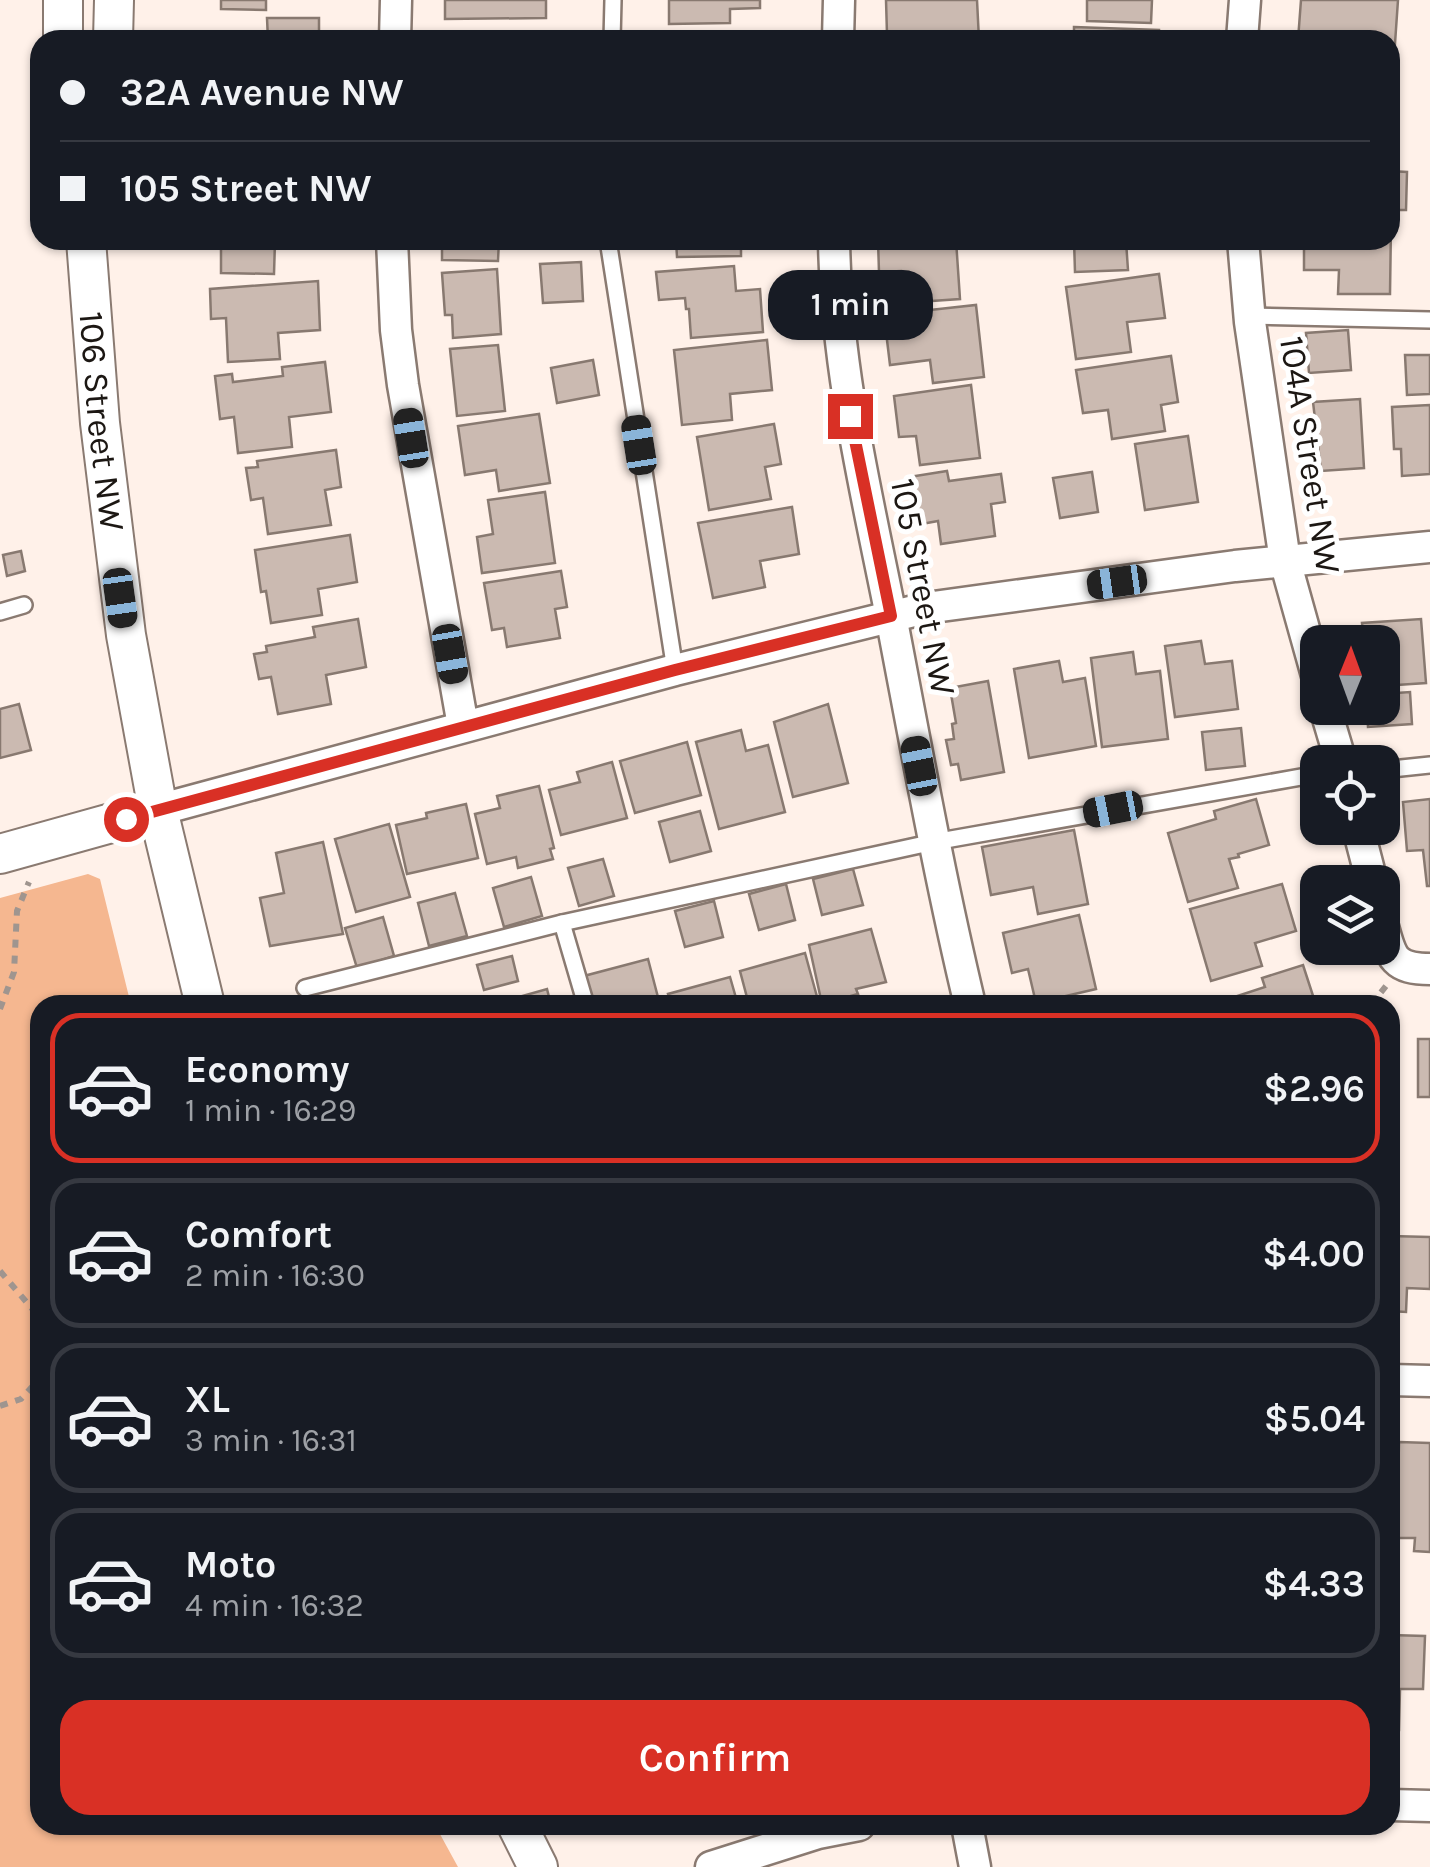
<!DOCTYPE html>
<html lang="en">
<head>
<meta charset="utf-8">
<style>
	:root { --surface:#171b24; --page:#20242c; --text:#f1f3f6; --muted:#9ea1a6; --line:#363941; --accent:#d93025 }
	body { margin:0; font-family:Karla,sans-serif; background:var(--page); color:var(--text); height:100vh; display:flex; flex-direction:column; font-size:38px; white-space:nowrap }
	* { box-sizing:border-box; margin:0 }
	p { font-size:32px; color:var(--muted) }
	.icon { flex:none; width:55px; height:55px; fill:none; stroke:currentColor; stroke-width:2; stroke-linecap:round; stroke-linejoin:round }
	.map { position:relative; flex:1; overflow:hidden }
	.details { position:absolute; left:30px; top:995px; width:1370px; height:840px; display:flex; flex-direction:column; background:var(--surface); border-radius:30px; box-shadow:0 2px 8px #0004 }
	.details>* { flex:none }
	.top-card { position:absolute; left:30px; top:30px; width:1370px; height:220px; border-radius:30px; box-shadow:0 2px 8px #0004; display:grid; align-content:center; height:220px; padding:0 30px; background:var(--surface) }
	.needle { width:65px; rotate:1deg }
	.controls { position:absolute; left:1300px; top:625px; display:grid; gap:20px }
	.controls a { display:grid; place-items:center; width:100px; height:100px; border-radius:20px; background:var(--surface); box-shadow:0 2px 8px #0004; font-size:50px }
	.end { position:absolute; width:45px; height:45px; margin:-22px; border:12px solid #d93025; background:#fff; box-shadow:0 0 0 5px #fff }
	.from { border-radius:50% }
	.bubble { position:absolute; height:70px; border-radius:30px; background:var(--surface); box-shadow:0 2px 8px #0004; font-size:32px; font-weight:600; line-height:70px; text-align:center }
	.car { position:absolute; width:30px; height:60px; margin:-30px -15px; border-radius:12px; box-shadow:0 0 8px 2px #0007; background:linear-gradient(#222 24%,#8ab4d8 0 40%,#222 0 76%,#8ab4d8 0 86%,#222 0) }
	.top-card b { display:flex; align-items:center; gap:35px; height:95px; font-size:38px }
	.top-card b+b { border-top:2px solid var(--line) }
	.top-card i { width:25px; height:25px; background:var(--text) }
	ul { padding:18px 0 0; list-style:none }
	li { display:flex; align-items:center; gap:30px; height:150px; margin:0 20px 15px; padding:0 10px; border:5px solid var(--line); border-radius:30px }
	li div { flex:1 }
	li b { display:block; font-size:38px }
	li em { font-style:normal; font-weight:600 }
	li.current { border-color:var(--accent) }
	li>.icon { width:90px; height:90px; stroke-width:1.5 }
	.action { display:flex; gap:20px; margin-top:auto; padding:20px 30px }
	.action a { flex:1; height:115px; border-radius:30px; background:var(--accent); color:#fff; font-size:40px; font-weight:600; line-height:115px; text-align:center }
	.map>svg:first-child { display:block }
	.green { fill:#f5b790 }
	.building { fill:#cbbab1; stroke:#887970; stroke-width:2.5 }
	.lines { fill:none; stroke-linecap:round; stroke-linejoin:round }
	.service-casing { stroke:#8a7a71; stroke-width:20 }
	.minor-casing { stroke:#8a7a71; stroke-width:35 }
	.tertiary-casing { stroke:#8a7a71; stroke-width:42 }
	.path { stroke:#9f958f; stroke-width:6; stroke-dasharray:8 8; stroke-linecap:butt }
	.service { stroke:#fff; stroke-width:15 }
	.minor { stroke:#fff; stroke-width:30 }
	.tertiary { stroke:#fff; stroke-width:38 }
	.route { stroke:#d93025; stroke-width:12 }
	.labels { text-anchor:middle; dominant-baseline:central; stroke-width:10; stroke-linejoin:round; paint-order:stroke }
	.street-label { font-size:35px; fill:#1c1713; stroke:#fff }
</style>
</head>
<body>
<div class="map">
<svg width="1430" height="1867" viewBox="0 0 1430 1867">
	<rect width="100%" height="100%" fill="#fff1e9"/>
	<!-- green -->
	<polygon class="green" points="88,874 100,879 131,1005 40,1005 40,1825 435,1825 458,1867 0,1867 0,898"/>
	<!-- building -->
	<g class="building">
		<polygon points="221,0 266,0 266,10 221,9"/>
		<polygon points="445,0 546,0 546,18 445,19"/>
		<polygon points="669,0 760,0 760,8 730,9 730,23 669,24"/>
		<polygon points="886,0 977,0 979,40 927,40 927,33 887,34"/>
		<polygon points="1087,0 1152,0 1151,23 1087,21"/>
		<polygon points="1301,0 1398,0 1394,58 1390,58 1390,40 1298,40"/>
		<polygon points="267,18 319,18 319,40 268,40"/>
		<polygon points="1074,27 1159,30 1159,40 1074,40"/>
		<polygon points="698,32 761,35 761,40 697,40"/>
		<polygon points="1390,171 1407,172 1406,210 1390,210"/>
		<polygon points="1391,224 1390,294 1338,294 1339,270 1304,270 1304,240 1390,240"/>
		<polygon points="221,240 317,240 275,241 274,274 221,273"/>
		<polygon points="442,240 499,240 498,261 442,260"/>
		<polygon points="676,240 741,240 741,256 677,257"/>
		<polygon points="878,240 956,240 960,299 903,303 901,271 879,272"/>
		<polygon points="1074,240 1158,240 1126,241 1128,270 1075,272"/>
		<polygon points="581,262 583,301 543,303 540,264"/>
		<polygon points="734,266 736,291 760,289 763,332 691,338 689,309 686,309 685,298 659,300 656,272"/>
		<polygon points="497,269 501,334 453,338 452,315 445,315 442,273"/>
		<polygon points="1159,274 1165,318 1127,322 1131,352 1076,359 1066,287"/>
		<polygon points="318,281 320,330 278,333 280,359 228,362 226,318 211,319 210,289"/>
		<polygon points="976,305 984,377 933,383 930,360 890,365 884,315"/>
		<polygon points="1348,330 1351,370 1309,373 1306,333"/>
		<polygon points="767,340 772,390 730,394 732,420 682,425 674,350"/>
		<polygon points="498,345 505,411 457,416 450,349"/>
		<polygon points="1405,355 1430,355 1430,394 1407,395"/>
		<polygon points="1171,356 1178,402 1161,405 1165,431 1112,439 1108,410 1083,413 1076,370"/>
		<polygon points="593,360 599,395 557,403 551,368"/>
		<polygon points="325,362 331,412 289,417 292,447 238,453 234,417 220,419 215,376 232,374 233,382 283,376 282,367"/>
		<polygon points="971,385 980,458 920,465 916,436 899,437 894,396"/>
		<polygon points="1360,399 1364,468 1321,471 1313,402"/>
		<polygon points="1430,405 1430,474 1402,476 1401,449 1394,449 1392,407"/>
		<polygon points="539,414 550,483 499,491 496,470 465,475 458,426"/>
		<polygon points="774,424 781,464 765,467 771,499 709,510 697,437"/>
		<polygon points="1188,436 1198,502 1145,510 1135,444"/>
		<polygon points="336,450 341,487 325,490 331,525 268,534 263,498 251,500 246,468 258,467 257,461"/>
		<polygon points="947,471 949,481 1001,474 1005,502 991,504 995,536 941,544 938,521 916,525 909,477"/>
		<polygon points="1092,472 1098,512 1060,518 1053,478"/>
		<polygon points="545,492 555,563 482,573 477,537 493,534 488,500"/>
		<polygon points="792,507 799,554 760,561 765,587 713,598 698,523"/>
		<polygon points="350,535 357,582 318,589 322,615 271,623 266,591 261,592 255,550"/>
		<polygon points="21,551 25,571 7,576 3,555"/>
		<polygon points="561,571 567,607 555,609 560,638 507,647 504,628 492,630 484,583"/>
		<polygon points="358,619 366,667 326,675 331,704 278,714 271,677 259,679 254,654 267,652 266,646 315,637 313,627"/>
		<polygon points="1421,619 1426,683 1382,686 1382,642 1364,642 1362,623"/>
		<polygon points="1201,641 1205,664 1232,661 1238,709 1175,717 1165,646"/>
		<polygon points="1133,652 1136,674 1160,671 1168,739 1102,747 1091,658"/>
		<polygon points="1059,661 1063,682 1085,678 1096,746 1029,758 1014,669"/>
		<polygon points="988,681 1004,772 961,780 958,764 951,765 946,740 954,739 952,724 956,723 950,688"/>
		<polygon points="1410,692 1412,724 1368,727 1367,708 1382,708 1382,694"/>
		<polygon points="19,704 31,750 0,758 0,709"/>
		<polygon points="828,704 848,783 793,797 774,722"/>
		<polygon points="1241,728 1245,766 1206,770 1202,732"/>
		<polygon points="741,730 746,751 768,745 785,812 719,829 696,742"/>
		<polygon points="687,742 701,795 635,813 620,761"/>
		<polygon points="612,762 627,818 561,835 549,790 580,782 577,772"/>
		<polygon points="539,786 554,848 550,849 553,859 518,868 516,857 487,864 475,814 500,808 497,796"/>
		<polygon points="1256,799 1269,845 1238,854 1239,857 1229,859 1238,888 1188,902 1168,833 1216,819 1214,811"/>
		<polygon points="1430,799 1430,886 1427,886 1423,850 1407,851 1403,802"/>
		<polygon points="466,804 478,858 407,874 396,825 427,818 426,813"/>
		<polygon points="700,811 711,851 670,862 659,822"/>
		<polygon points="389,824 410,897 356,912 335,839"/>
		<polygon points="1074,830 1088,904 1038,914 1033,887 991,895 982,847"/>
		<polygon points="323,842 343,934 270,946 260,898 284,893 276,853"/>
		<polygon points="603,859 614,896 579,906 568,868"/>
		<polygon points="853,869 863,905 822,915 813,879"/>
		<polygon points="531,877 542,916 504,927 493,888"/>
		<polygon points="786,884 795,920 759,930 749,894"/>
		<polygon points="1282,884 1296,931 1255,943 1262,966 1211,981 1190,909"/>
		<polygon points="455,893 467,936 429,946 418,903"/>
		<polygon points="714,901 723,937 685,947 675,911"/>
		<polygon points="1079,915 1096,989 1036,1003 1028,969 1012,973 1003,933"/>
		<polygon points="383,917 394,956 357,968 345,928"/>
		<polygon points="871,929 886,982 856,989 858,994 822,1004 809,945"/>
		<polygon points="805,953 819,1004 749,1005 740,971"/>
		<polygon points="512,956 518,981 484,990 477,965"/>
		<polygon points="648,959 660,1005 592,1005 584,976"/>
		<polygon points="1303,965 1316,1005 1210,1005 1265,987 1262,978"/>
		<polygon points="730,977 738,1005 671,1005 668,994"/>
		<polygon points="547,989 551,1005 491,1005"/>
		<rect x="1418" y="1039" width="12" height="58"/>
		<polygon points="1390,1236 1430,1237 1430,1289 1407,1288 1406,1312 1390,1311"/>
		<polygon points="1399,1442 1430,1443 1430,1552 1414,1551 1415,1538 1390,1538 1390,1484 1398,1484"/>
		<polygon points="1390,1635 1425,1636 1423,1689 1400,1689 1399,1730 1390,1730"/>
	</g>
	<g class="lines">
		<!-- service casing -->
		<g class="service-casing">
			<g id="service">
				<polyline points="612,40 613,0"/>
				<polyline points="608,240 675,670"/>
				<polyline points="1249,316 1430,320"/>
				<polyline points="0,612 24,605"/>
				<polyline points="1382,770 1430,765"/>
				<polyline points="562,923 586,1005"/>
				<polyline points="305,988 562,923 934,842 1318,774"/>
			</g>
		</g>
		<!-- minor casing -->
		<g class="minor-casing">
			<g id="minor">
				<polyline points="395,40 396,0"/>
				<polyline points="838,40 839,0"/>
				<polyline points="1242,40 1245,0"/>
				<polyline points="392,240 396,330 403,385 463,726"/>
				<path d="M834,240C836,368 866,491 891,616C916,746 939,876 970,1005"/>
				<polyline points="1243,240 1250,322 1285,561 1318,679"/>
				<polyline points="1325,708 1341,762"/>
				<polyline points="158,810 675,670 926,608 1235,566 1430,547"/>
				<polyline points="1358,828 1372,882"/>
				<path d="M1382,923C1391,956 1392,969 1430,969"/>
				<polyline points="1390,1380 1430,1381"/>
				<polyline points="1390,1805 1430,1806"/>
				<polyline points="967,1825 975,1867"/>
				<polyline points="711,1867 818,1833 859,1825"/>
			</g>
		</g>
		<!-- tertiary casing -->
		<g class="tertiary-casing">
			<g id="tertiary">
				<polyline points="63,0 63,40"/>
				<polyline points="113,40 114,0"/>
				<path id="s1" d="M86,240L100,423L126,635L158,810L205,1005"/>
				<polyline points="0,854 158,810"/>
				<polyline points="517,1825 538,1867"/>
			</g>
		</g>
		<!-- path -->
		<g class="path">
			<polyline points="1371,1005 1386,986"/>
			<polyline points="0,1009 14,972 17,911 29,882"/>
			<polyline points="0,1271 40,1318"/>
			<polyline points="0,1406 21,1399 40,1378"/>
		</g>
		<!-- service -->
		<use href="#service" class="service"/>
		<!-- minor -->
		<use href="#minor" class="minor"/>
		<!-- tertiary -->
		<use href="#tertiary" class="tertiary"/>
	</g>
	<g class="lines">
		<!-- route -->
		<polyline class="route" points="126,819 675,670 891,616 850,416"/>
	</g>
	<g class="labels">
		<!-- street labels -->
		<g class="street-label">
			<text stroke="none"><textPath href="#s1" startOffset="182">106 Street NW</textPath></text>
			<text transform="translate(1310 455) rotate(81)">104A Street NW</text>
			<text transform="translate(923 587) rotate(79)">105 Street NW</text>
		</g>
	</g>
</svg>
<div class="controls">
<a><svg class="needle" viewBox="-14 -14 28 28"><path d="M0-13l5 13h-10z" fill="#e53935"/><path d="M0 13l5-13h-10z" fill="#9ea1a6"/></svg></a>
<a><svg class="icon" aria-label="locate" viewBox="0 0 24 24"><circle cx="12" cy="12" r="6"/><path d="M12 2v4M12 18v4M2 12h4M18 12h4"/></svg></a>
<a><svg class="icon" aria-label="layers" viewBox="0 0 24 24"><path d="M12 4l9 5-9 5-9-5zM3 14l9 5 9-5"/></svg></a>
</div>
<i class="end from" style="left:126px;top:819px"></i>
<i class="end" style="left:850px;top:416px"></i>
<div class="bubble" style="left:768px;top:270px;width:165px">1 min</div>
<i class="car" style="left:411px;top:438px;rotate:351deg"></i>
<i class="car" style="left:639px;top:445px;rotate:351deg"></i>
<i class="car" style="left:1117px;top:582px;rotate:262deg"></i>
<i class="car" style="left:120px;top:598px;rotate:172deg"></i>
<i class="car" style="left:450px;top:654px;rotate:170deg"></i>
<i class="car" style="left:919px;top:766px;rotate:349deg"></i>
<i class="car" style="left:1113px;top:809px;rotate:259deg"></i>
<div class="top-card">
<b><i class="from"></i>32A Avenue NW</b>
<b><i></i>105 Street NW</b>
</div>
<section class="details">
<ul>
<li class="current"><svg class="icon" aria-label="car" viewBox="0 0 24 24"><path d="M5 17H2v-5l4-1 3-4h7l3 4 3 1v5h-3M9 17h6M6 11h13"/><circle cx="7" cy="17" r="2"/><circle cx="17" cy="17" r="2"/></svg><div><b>Economy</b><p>1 min · 16:29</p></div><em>$2.96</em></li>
<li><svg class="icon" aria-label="car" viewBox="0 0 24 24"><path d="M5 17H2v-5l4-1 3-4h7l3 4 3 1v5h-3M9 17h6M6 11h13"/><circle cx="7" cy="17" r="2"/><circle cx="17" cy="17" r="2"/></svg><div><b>Comfort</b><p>2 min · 16:30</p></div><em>$4.00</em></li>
<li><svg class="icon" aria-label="car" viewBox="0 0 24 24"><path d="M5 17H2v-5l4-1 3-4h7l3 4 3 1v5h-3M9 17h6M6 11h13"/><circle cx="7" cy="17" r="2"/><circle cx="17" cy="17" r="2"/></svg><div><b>XL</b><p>3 min · 16:31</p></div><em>$5.04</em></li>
<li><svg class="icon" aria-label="car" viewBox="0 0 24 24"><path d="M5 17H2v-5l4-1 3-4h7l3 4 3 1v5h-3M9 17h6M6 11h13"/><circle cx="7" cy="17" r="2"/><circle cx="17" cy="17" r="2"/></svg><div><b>Moto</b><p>4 min · 16:32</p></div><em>$4.33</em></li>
</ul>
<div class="action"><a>Confirm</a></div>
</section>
</div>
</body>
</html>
